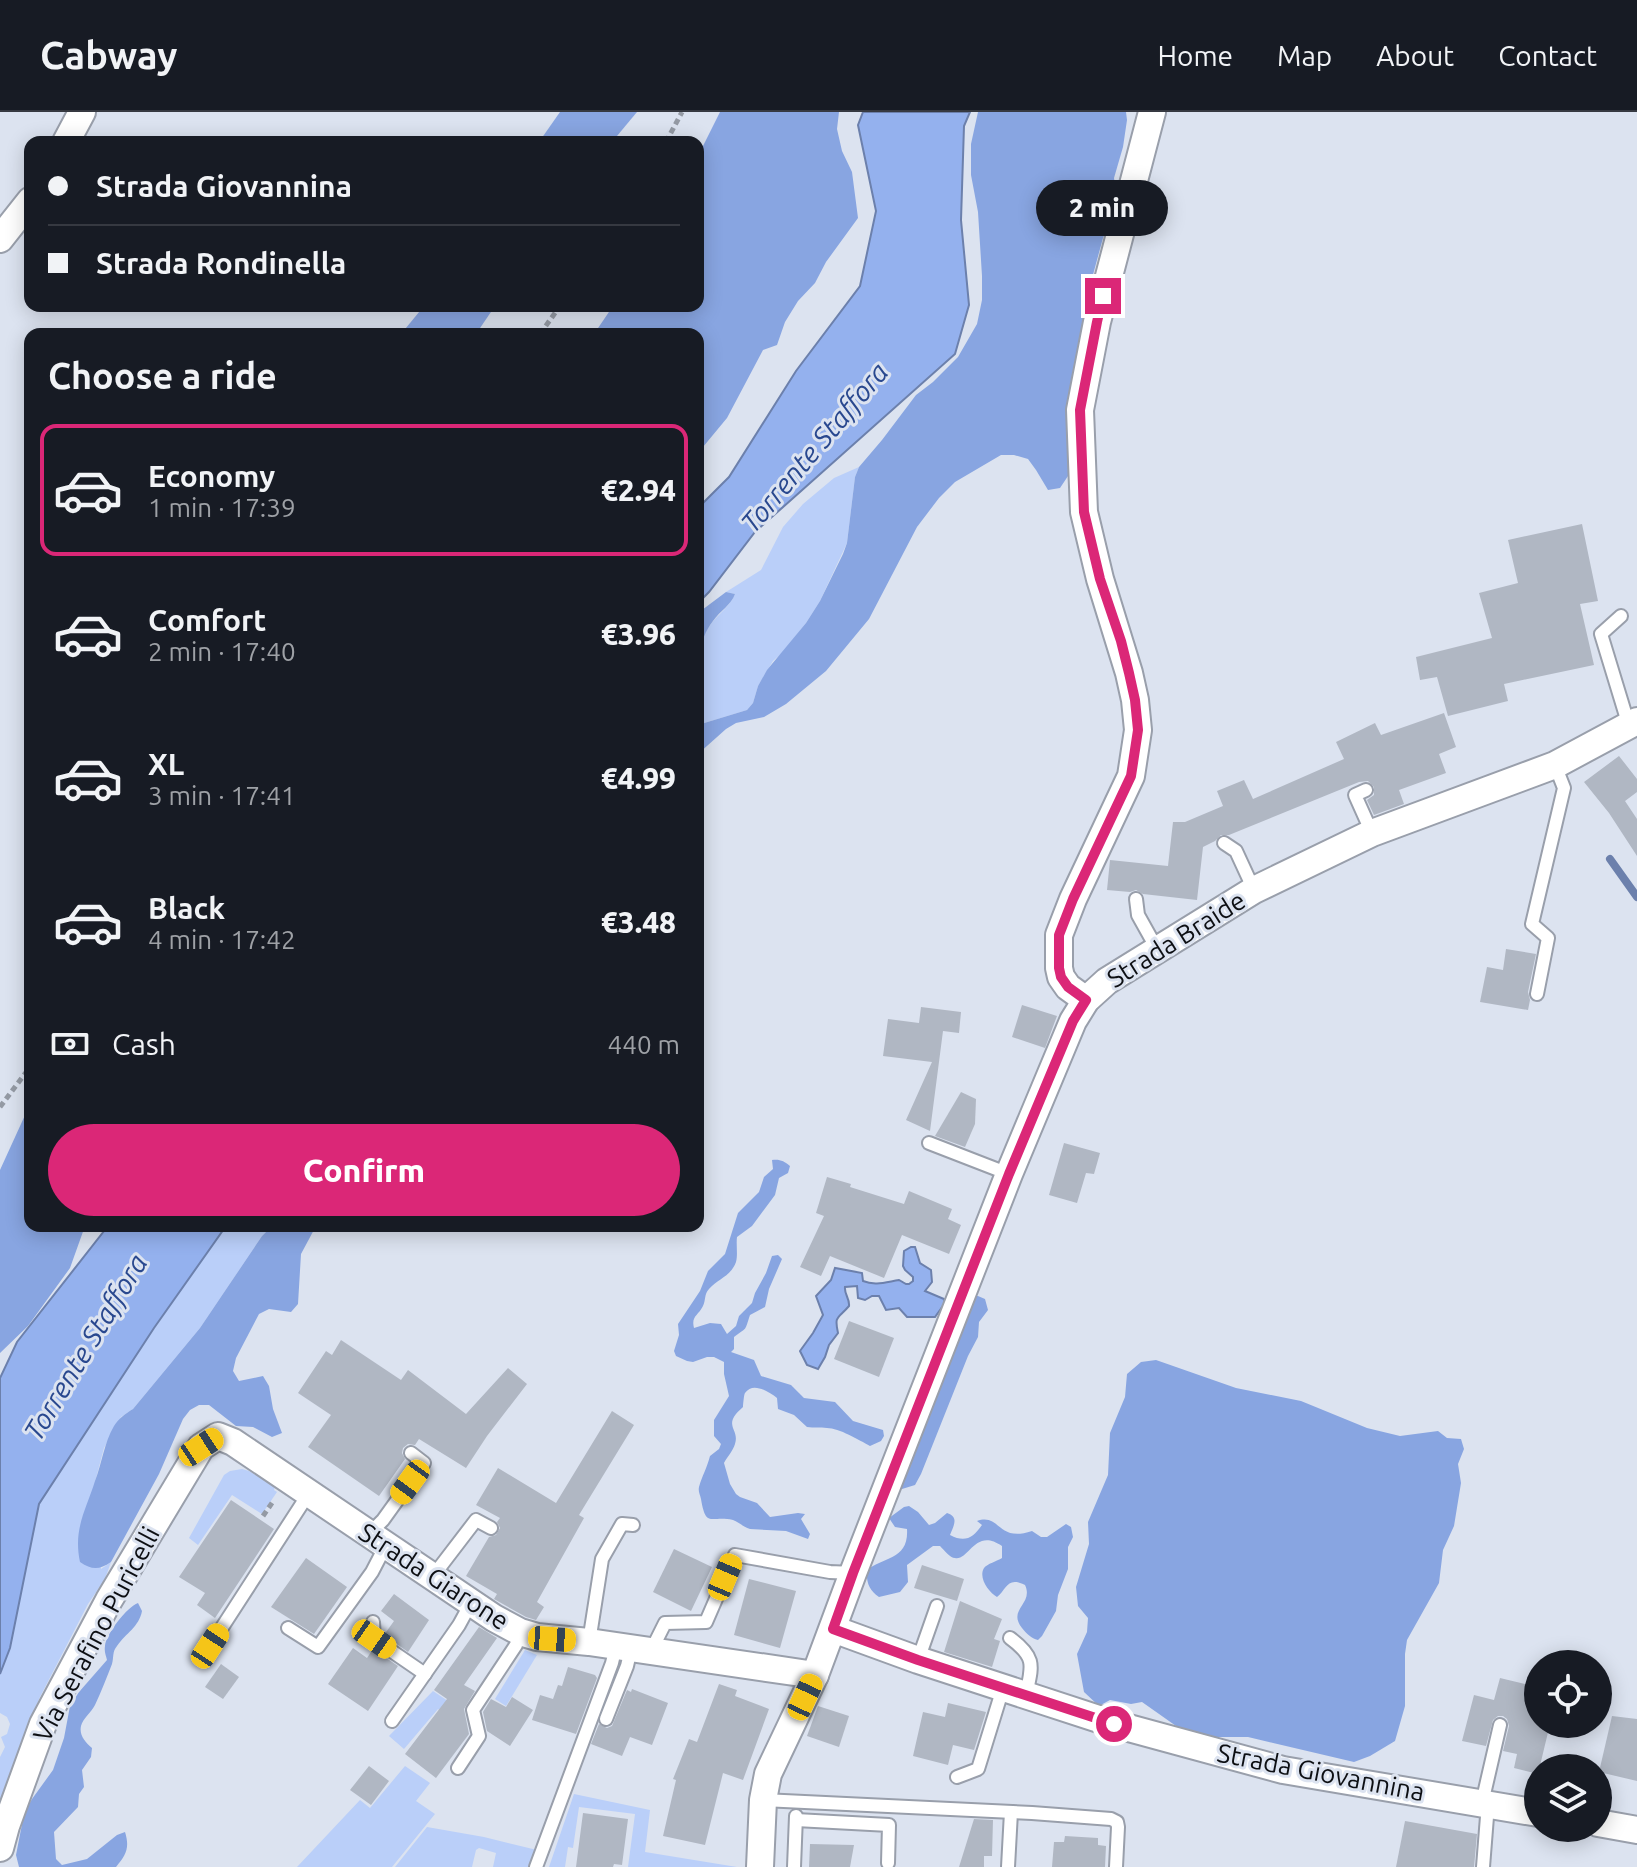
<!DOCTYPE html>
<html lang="en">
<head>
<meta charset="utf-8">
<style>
	:root { --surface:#171b24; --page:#242831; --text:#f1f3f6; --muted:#9ea1a6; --line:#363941; --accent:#db2777 }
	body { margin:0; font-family:Ubuntu,sans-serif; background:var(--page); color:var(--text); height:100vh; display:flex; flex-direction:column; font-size:30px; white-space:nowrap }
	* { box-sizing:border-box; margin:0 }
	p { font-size:26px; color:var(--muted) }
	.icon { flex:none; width:44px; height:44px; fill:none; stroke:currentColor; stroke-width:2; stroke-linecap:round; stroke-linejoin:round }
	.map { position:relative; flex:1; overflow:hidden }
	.drawer { position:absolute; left:24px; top:216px; width:680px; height:904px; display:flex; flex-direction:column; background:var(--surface); border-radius:16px; box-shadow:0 4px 20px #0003 }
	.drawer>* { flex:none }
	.guide { position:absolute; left:24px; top:24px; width:680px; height:176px; border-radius:16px; box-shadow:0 4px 20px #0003; display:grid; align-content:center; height:176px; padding:0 24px; background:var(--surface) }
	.controls { position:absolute; left:1524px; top:1538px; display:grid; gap:16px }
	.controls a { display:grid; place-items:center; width:88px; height:88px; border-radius:50%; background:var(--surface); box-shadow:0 4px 20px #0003; font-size:40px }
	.end { position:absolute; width:36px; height:36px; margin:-18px; border:10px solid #db2777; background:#fff; box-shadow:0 0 0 4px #fff }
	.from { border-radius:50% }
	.bubble { position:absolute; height:56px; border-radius:28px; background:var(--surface); box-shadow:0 4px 20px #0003; font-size:26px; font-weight:800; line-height:56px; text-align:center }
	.car { position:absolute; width:24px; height:48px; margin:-24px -12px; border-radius:10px; box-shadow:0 0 6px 2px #0007; background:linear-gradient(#f5c518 24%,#345 0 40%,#f5c518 0 76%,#345 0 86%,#f5c518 0) }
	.guide b { display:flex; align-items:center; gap:28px; height:76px; font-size:30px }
	.guide b+b { border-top:2px solid var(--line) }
	.guide i { width:20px; height:20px; background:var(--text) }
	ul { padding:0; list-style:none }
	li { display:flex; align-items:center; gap:24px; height:132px; margin:0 16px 12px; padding:0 8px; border:4px solid transparent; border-radius:16px }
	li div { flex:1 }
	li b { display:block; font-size:30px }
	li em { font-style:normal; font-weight:800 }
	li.on { border-color:var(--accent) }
	li>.icon { width:72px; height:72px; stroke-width:1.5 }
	h2 { padding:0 24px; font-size:36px; line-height:96px }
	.pay { display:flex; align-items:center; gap:20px; height:88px; padding:0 24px; font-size:30px }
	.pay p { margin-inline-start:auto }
	.primary-button { display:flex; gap:16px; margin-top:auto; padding:16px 24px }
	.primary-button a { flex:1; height:92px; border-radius:48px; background:var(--accent); color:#fff; font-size:32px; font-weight:800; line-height:92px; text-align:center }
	header { display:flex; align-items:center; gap:48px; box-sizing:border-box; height:112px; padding:0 40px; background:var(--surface); border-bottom:2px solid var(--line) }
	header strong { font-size:38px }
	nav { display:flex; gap:44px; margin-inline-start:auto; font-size:28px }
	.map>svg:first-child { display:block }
	.green { fill:#bacff9 }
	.forest { fill:#88a5e1 }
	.water { fill:#94b1ee; stroke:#6c80ac; stroke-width:2 }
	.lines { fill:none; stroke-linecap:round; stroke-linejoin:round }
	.stream { stroke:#6c80ac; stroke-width:8 }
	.building { fill:#b0b7c3 }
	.service-casing { stroke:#999fab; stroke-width:16 }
	.minor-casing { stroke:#999fab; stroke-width:30 }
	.path { stroke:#949aa4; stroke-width:5; stroke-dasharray:6 4; stroke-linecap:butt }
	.service { stroke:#fff; stroke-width:12 }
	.minor { stroke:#fff; stroke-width:26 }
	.route { stroke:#db2777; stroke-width:10 }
	.labels { text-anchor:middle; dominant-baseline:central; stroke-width:6; stroke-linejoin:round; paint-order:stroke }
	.street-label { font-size:26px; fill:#0d0f13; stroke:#dce3f0 }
	.water-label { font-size:28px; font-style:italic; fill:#29488f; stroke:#dce3f0 }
</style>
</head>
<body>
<header>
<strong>Cabway</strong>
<nav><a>Home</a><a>Map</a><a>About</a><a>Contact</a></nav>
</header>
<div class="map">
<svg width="1637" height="1755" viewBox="0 0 1637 1755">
	<rect width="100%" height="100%" fill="#dce3f0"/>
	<!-- green -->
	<g class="green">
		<path d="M859,355L855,365L847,431L820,489L806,511L782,541L773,549L758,574L753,591L747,598L701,612L698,615C698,586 693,547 705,521C712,506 729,497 735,482L726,480L761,458L783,415L803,392L834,366Z"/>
		<polygon points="226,1114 272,1114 262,1124 200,1216 133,1297 121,1305 104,1336 95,1370 101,1457 111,1450 105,1467 88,1492 40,1585 23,1625 0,1688 0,1645 5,1635 1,1625 7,1622 10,1612 7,1605 0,1601 0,1562 10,1536 39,1392 150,1223"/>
		<polygon points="242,1357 249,1359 275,1375 274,1378 277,1380 262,1402 232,1383 198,1433 189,1426 224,1363 230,1359"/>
		<polygon points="525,1538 537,1543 506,1594 495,1587"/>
		<polygon points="433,1579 451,1591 443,1601 438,1597 404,1637 389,1624"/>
		<polygon points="405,1654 430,1671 416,1689 435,1702 392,1755 297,1755 360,1688 370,1696"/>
		<polygon points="574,1682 650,1698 645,1740 737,1755 628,1755 635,1702 579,1695 573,1736 568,1735 565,1755 549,1755"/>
		<polygon points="427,1715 484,1725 537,1738 528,1755 493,1755 496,1741 479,1736 476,1738 472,1755 395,1755"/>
	</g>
	<!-- forest -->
	<g class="forest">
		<polygon points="560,0 637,0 612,30 539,30"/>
		<polygon points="720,0 839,0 837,17 842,39 852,60 858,106 826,150 815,171 798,189 785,210 777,233 763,238 727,306 698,341 698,222 594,222 613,194 698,194 698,44"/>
		<polygon points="978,0 1126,0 1127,8 1123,35 1114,66 1117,86 1113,103 1103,126 1088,181 1073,284 1066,306 1072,358 1060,376 1048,378 1036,358 1028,347 1014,343 1001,343 955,370 939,386 917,415 869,507 826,559 786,592 764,605 736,611 726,617 698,642 698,615 701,612 747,598 753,591 758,574 767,558 806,511 820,489 843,442 847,431 855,365 859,355 882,328 916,283 933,270 958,245 977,212 982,188 982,164 978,100 971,63 971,32"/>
		<polygon points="424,194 495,194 476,222 401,222"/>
		<path d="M726,480L735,482C731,493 720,499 713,509C705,519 702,530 698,541V501Z"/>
		<polygon points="30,997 30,1114 85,1114 70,1156 28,1214 0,1241 0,1058 26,1001"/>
		<path d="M772,1048C780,1047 784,1049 790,1054L788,1061L779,1066L775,1083L752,1114L737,1125C736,1133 738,1143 736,1150C731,1164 718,1167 709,1177C704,1182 706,1188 703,1194C698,1204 691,1204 694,1216L710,1211L721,1212L727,1222L736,1214L739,1204L752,1191L755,1181L766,1161L772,1144L778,1143L782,1147L769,1177L765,1195L750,1203C744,1221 748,1214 734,1225V1237L731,1240L754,1248L761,1264L791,1273L804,1286L835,1290L853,1309L883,1318L884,1324L881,1329L870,1334C859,1328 839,1316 827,1316C820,1315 814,1316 807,1315L794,1303L778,1297L777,1286C769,1280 753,1269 745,1281C744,1282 743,1293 743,1295C721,1314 740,1316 735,1332C733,1339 727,1345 724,1351L730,1372L736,1382L740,1385L757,1391L770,1405L798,1401L805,1402L801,1407L810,1422L808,1427L786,1419L750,1417C743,1415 739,1410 733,1408C711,1403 706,1417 701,1387C700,1382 698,1380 699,1375C702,1364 707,1356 710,1344L719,1337L721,1332L714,1324V1308L729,1284L724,1262V1250L714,1245H707L693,1250L687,1249L676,1244L674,1239L679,1223L678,1212L700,1179L708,1159L725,1142L738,1101L759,1080L764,1065L773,1057Z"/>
		<path d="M272,1114H316L301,1142L298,1192L291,1200L269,1197L259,1202L236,1246L233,1259L239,1269L263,1264L269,1274L273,1297L282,1321L272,1325L253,1315L236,1314L209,1293H199L190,1298L183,1307L159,1362L111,1450C99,1458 92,1458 80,1450C73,1417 86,1398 95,1369C102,1351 104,1331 114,1314C119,1306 125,1302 133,1297L200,1216L262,1124Z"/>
		<polygon points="974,1184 978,1184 985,1187 988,1198 979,1210 978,1225 968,1244 921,1362 915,1373 902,1377 899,1374"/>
		<polygon points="1156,1248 1236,1276 1301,1289 1367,1316 1400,1324 1438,1319 1447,1326 1461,1327 1464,1337 1458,1352 1461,1371 1454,1414 1443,1438 1439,1471 1407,1528 1405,1542 1405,1594 1395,1629 1370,1644 1354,1650 1248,1625 1208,1625 1186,1621 1142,1590 1131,1592 1110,1588 1099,1594 1084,1580 1077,1542 1087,1520 1088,1506 1078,1494 1076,1475 1089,1432 1088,1410 1108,1363 1110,1321 1125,1285 1127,1262 1141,1250"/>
		<path d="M909,1394L918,1400L929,1413L935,1411L947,1401C959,1405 954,1413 950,1423C965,1431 973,1426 982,1413L977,1409C1001,1401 997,1431 1032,1419L1041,1425H1047L1066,1412L1071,1415L1073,1425L1068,1435V1457L1058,1483L1056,1499L1042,1524L1038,1528C1031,1526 1027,1522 1022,1516C1007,1497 1034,1492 1025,1473C1007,1464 1007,1477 997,1485C989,1480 978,1466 984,1456C987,1452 997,1449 1002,1446V1434C975,1415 969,1449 955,1446C950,1446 944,1438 940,1434H933L907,1453L908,1470L900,1480L879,1485C869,1478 866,1470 867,1458C883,1445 909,1448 907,1417L895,1415L889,1406L904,1395Z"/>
		<path d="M138,1491L142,1499C139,1515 126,1521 117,1534C112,1540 114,1545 112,1552C107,1565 101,1580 95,1593C91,1601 83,1606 81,1614C79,1623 85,1630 92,1636L91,1645L82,1658L84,1675L79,1682L78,1695L54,1720L56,1747L62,1753L87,1747L117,1723L125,1720C130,1736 126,1743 116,1755H19L16,1743L24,1702L32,1687L53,1658L64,1626L70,1594L79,1580L107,1548C106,1543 104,1540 105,1534C106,1522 127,1495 138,1491Z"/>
	</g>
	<!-- water -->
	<g class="water">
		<polygon points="863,0 970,0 964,14 961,108 969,193 955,242 755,420 709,480 698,491 698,396 729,365 796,259 860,174 876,99 858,13"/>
		<polygon points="108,1114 226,1114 154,1216 39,1392 10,1536 0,1562 0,1266 17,1230"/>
		<path d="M911,1135H915L920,1151L931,1158L932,1170L925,1179L944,1187L945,1191L935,1205H907L899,1196L886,1198L879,1184H872L865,1188L858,1186L857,1174L845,1175C844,1182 850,1187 849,1194C838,1207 834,1203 838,1221L829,1233L825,1245L818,1257L807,1253L800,1239L813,1221L823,1203L816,1184L831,1168L835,1156L862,1161L863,1169C875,1174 886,1170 899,1168L906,1172H909L913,1169V1165L905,1158L903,1154L904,1139Z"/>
	</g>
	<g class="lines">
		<!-- stream -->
		<polyline class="stream" points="1610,747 1637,785"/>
	</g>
	<!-- building -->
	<g class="building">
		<polygon points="1582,412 1598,489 1580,492 1594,553 1504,572 1508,589 1448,604 1437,565 1420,568 1416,545 1492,526 1479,481 1518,471 1508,428"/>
		<polygon points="1444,601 1456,635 1439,642 1446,661 1399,678 1404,692 1374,703 1367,688 1374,683 1374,675 1368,669 1359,670 1229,723 1221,723 1215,729 1203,735 1197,788 1143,782 1136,778 1130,780 1107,778 1110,748 1168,754 1173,710 1185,710 1223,694 1217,679 1244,668 1253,687 1344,647 1336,630 1375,611 1381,623"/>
		<polygon points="1619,644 1637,667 1637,680 1625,689 1637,707 1637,744 1609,701 1584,670"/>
		<polygon points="1506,837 1536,842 1528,880 1530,888 1528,898 1480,890 1487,855 1503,858"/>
		<polygon points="1022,893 1057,904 1045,936 1012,925"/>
		<polygon points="921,895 961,900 959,921 943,919 930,1019 906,1008 932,950 883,944 888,907 919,911"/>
		<polygon points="961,980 976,987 975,1012 965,1035 935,1024"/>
		<polygon points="1064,1031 1100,1041 1094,1062 1086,1061 1077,1091 1049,1083"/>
		<polygon points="827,1065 851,1072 850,1075 904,1092 909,1079 952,1097 948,1107 961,1113 949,1142 902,1123 884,1166 830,1144 821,1164 800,1155 824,1104 816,1101"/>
		<polygon points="849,1209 894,1226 879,1265 834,1247"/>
		<polygon points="341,1228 401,1268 408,1258 466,1302 508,1256 527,1272 487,1324 466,1356 419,1327 415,1333 408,1332 403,1336 402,1341 405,1347 379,1384 308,1335 331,1303 298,1281 326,1239 332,1243"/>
		<polygon points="612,1299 634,1313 579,1403 584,1406 537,1490 544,1495 536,1508 526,1505 494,1487 497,1482 466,1464 489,1425 496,1423 500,1416 497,1410 500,1406 476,1393 498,1356 556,1391"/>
		<polygon points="231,1388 274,1417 215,1506 197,1493 205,1481 179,1465"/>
		<polygon points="674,1437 712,1455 691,1499 653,1480"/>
		<polygon points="306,1446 347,1475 314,1522 271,1495"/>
		<polygon points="922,1453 964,1467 957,1489 914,1476"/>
		<polygon points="749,1467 796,1479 780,1536 734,1523"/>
		<polygon points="394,1482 429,1508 408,1540 384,1523 394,1509 381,1499"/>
		<polygon points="960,1489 1002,1507 994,1527 1000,1529 992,1555 944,1540"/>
		<polygon points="479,1515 497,1526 464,1573 475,1579 464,1597 469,1622 436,1666 405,1642 447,1587 434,1578"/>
		<polygon points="353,1536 367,1546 373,1537 398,1554 368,1599 328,1572"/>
		<polygon points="221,1552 239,1565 223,1587 205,1575"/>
		<polygon points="568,1555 595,1563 597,1566 576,1622 532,1608 540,1583 553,1587 558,1573 562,1574"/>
		<polygon points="1500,1566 1538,1575 1538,1612 1550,1612 1538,1662 1514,1656 1517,1642 1503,1639 1509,1614 1507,1607 1503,1604 1498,1604 1493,1608 1486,1634 1462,1629 1474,1583 1494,1588"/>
		<polygon points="719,1572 737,1578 735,1584 769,1597 743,1668 723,1661 705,1733 663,1724 676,1668 673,1667 689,1627 697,1630"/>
		<polygon points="632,1577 668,1591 652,1633 630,1625 622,1644 591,1632 599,1612 607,1616 612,1614 627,1578 631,1580"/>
		<polygon points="512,1585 533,1598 510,1634 487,1619 483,1600 491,1587 506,1595"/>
		<polygon points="948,1591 986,1600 974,1638 953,1633 948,1653 913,1644 923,1600 945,1605"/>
		<polygon points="818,1594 849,1604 839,1635 807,1624"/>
		<polygon points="1612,1604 1637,1607 1637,1669 1599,1660"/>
		<polygon points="369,1654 389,1669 371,1693 350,1678"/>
		<polygon points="583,1701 628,1707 622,1753 614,1752 613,1755 576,1755"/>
		<polygon points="974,1707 993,1708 992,1744 984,1744 984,1755 959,1755"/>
		<polygon points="1405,1709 1477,1722 1474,1755 1396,1755"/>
		<polygon points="1065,1724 1098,1726 1098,1733 1106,1734 1105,1755 1052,1755 1054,1730 1064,1730"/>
		<polygon points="810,1732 854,1733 850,1755 809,1755"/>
	</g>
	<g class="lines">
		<!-- service casing -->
		<g class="service-casing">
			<g id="service">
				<polyline points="1621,504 1601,522 1629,614"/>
				<polyline points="1366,678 1355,683 1372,721"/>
				<polyline points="1224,731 1236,739 1254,778"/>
				<polyline points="1136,787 1138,803 1157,837"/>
				<polyline points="1537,882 1548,826 1532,812 1564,676 1555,653"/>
				<polyline points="929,1031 1009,1062"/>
				<polyline points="369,1422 383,1408 424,1351 411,1341"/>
				<polyline points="430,1463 440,1455 476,1408 491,1416"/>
				<polyline points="373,1510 374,1527 425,1562"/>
				<polyline points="288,1516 318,1535 372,1460 386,1433"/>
				<path d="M1010,1526C1037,1546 1032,1554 1026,1583"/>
				<polyline points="589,1530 602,1447 622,1412 633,1413"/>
				<polyline points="210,1534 309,1381"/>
				<polyline points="648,1537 654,1533 665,1511 706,1510 735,1443 830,1460 853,1461"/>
				<polyline points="918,1548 937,1494"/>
				<polyline points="606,1607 627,1554 631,1537"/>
				<polyline points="392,1609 459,1513 471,1491"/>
				<polyline points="458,1656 479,1624 473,1598 516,1533 520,1520"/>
				<polyline points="957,1665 978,1657 1003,1576"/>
				<polyline points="763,1688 1032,1701 1111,1707 1117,1710 1118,1715 1116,1755"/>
				<polyline points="1482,1691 1500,1613"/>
				<polyline points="796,1708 889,1713 888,1751"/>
				<polyline points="536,1755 612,1551 616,1534"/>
				<polyline points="794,1755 796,1704"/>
				<polyline points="1008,1755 1011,1700"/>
				<polyline points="1483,1755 1488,1692"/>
			</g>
		</g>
		<!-- minor casing -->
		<g class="minor-casing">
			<g id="minor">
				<polyline points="66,30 82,0"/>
				<polyline points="0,127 30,89"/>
				<polyline points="1086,888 1068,875 1061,865 1059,856 1059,823 1073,787 1131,664 1138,618 1135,588 1129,561 1100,467 1084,400 1080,298 1097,210 1152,0"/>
				<polyline points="833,1517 918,1548 1114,1612 1283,1658 1538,1701"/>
				<polyline points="1598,1711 1637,1718"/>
				<polyline points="0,1736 6,1714 43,1612 109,1488 201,1335 218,1324 233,1330 494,1506 520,1520 537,1525 589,1530 815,1563"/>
				<polyline points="760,1755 763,1688 768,1662 815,1563 853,1461 1009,1062 1073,909 1086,888 1107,869 1254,778 1372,721 1555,653 1637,609"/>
			</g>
		</g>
		<!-- path -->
		<g class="path">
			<polyline points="666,30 682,0"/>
			<polyline points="540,222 560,194"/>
			<polyline points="0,995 30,955"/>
			<polyline points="263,1404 274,1388"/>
		</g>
		<!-- service -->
		<use href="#service" class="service"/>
		<!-- minor -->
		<use href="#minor" class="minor"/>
	</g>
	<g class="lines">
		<!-- route -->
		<polyline class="route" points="1103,184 1097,210 1080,298 1084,400 1100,467 1121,529 1129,561 1135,588 1138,618 1131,664 1073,787 1059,823 1059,856 1061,865 1068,875 1086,888 1073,909 1009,1062 853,1461 833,1517 918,1548 1114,1612"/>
	</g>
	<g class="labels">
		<!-- street labels -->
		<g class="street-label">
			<text transform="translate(1176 827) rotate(-32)">Strada Braide</text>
			<text transform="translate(434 1464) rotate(33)">Strada Giarone</text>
			<text transform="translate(96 1522) rotate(-62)">Via Serafino Puricelli</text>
			<text transform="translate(1321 1660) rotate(11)">Strada Giovannina</text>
		</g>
		<!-- water labels -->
		<g class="water-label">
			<text transform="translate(814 335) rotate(-50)">Torrente Staffora</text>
			<text transform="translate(85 1235) rotate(-59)">Torrente Staffora</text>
		</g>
	</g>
</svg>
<div class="controls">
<a><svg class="icon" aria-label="locate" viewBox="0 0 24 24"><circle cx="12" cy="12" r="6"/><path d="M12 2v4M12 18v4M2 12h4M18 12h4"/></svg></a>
<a><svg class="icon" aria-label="layers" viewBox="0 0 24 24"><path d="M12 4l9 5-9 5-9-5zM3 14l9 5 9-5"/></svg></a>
</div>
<i class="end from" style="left:1114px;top:1612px"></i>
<i class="end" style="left:1103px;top:184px"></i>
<div class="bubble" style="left:1036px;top:68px;width:132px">2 min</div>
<i class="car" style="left:201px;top:1335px;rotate:57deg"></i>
<i class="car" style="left:410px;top:1370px;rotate:216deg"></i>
<i class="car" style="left:725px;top:1465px;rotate:23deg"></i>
<i class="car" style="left:374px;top:1527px;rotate:125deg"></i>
<i class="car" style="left:552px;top:1527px;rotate:94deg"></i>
<i class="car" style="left:210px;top:1534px;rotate:33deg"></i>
<i class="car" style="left:805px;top:1585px;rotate:25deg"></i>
<div class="guide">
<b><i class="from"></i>Strada Giovannina</b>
<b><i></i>Strada Rondinella</b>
</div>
<section class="drawer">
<h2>Choose a ride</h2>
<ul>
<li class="on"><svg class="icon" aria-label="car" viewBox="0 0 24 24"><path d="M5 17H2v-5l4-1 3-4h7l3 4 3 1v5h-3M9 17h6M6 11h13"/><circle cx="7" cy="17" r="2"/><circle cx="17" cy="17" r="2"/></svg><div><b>Economy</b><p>1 min · 17:39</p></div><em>€2.94</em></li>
<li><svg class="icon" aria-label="car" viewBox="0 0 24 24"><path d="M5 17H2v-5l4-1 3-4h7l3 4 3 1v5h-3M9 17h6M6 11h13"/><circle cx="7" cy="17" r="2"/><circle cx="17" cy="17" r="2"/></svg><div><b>Comfort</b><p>2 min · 17:40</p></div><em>€3.96</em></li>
<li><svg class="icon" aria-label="car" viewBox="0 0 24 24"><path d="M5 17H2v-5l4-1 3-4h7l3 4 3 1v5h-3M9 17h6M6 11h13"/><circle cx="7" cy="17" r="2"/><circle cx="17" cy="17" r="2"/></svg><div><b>XL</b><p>3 min · 17:41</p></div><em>€4.99</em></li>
<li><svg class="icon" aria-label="car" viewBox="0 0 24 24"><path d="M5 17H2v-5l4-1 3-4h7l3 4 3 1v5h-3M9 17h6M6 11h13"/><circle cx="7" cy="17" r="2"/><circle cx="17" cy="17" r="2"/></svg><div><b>Black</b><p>4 min · 17:42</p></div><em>€3.48</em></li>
</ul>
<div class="pay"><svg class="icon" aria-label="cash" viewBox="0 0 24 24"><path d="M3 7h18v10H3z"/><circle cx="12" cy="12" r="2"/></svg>Cash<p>440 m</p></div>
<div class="primary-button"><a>Confirm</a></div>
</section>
</div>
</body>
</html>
